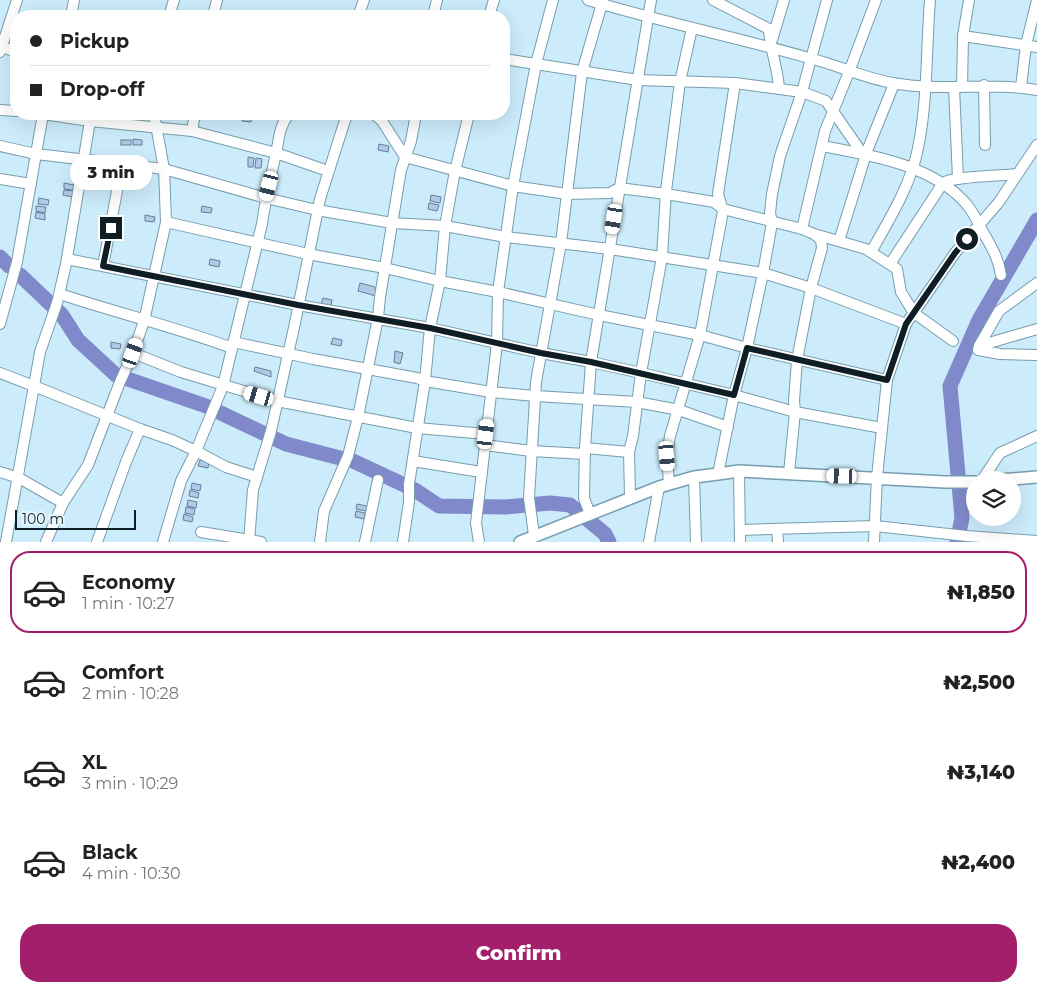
<!DOCTYPE html>
<html lang="en">
<head>
<meta charset="utf-8">
<style>
	:root { --surface:#fff; --page:#f6f6f6; --text:#222; --muted:#767676; --line:#e0e0e0; --accent:#a41f6b }
	body { margin:0; font-family:Montserrat,sans-serif; background:var(--page); color:var(--text); height:100vh; display:flex; flex-direction:column; font-size:19px; white-space:nowrap }
	* { box-sizing:border-box; margin:0 }
	p { font-size:16px; color:var(--muted) }
	.icon { flex:none; width:28px; height:28px; fill:none; stroke:currentColor; stroke-width:2; stroke-linecap:round; stroke-linejoin:round }
	.map { position:relative; height:542px; overflow:hidden }
	.sheet { display:flex; flex-direction:column; background:var(--surface); flex:1 }
	.sheet>* { flex:none }
	.banner { position:absolute; left:10px; top:10px; width:500px; height:110px; border-radius:20px; box-shadow:0 5px 20px #0002; display:grid; align-content:center; height:110px; padding:0 20px; background:var(--surface) }
	.fabs { position:absolute; left:966px; top:471px; display:grid; gap:10px }
	.fabs a { display:grid; place-items:center; width:55px; height:55px; border-radius:50%; background:var(--surface); box-shadow:0 5px 20px #0002; font-size:25px }
	.scale { position:absolute; left:15px; bottom:12px; width:121px; box-sizing:border-box; padding-left:5px; border:2px solid #0e1e24; border-top:0; font-size:14px; line-height:18px; white-space:nowrap; color:#0e1e24; -webkit-text-stroke:4px #e6f7fe; paint-order:stroke }
	.end { position:absolute; width:22px; height:22px; margin:-11px; border:6px solid #0e1e24; background:#fff; box-shadow:0 0 0 2px #fff }
	.from { border-radius:50% }
	.bubble { position:absolute; height:35px; border-radius:18px; background:var(--surface); box-shadow:0 5px 20px #0002; font-size:16px; font-weight:800; line-height:35px; text-align:center }
	.car { position:absolute; width:15px; height:30px; margin:-15px -8px; border-radius:6px; box-shadow:0 0 4px 1px #0007; background:linear-gradient(#fff 24%,#345 0 40%,#fff 0 76%,#345 0 86%,#fff 0) }
	.banner b { display:flex; align-items:center; gap:18px; height:48px; font-size:19px }
	.banner b+b { border-top:1px solid var(--line) }
	.banner i { width:12px; height:12px; background:var(--text) }
	ul { padding:9px 0 0; list-style:none }
	li { display:flex; align-items:center; gap:15px; height:82px; margin:0 10px 8px; padding:0 10px; border:2px solid transparent; border-radius:20px }
	li div { flex:1 }
	li b { display:block; font-size:19px }
	li em { font-style:normal; font-weight:800 }
	li.active { border-color:var(--accent) }
	li>.icon { width:45px; height:45px; stroke-width:1.5 }
	.cta { display:flex; gap:10px; margin-top:auto; padding:10px 20px }
	.cta a { flex:1; height:58px; border-radius:20px; background:var(--accent); color:#fff; font-size:20px; font-weight:800; line-height:58px; text-align:center }
	.map>svg:first-child { display:block }
	.lines { fill:none; stroke-linecap:round; stroke-linejoin:round }
	.river { stroke:#808aca; stroke-width:15 }
	.building { fill:#afc9e6; stroke:#667e98 }
	.minor-casing { stroke:#769dae; stroke-width:12 }
	.tertiary-casing { stroke:#769dae; stroke-width:14 }
	.minor { stroke:#fff; stroke-width:10 }
	.tertiary { stroke:#fff; stroke-width:11 }
	.route { stroke:#0e1e24; stroke-width:6 }
</style>
</head>
<body>
<div class="map">
<svg width="1037" height="542" viewBox="0 0 1037 542">
	<rect width="100%" height="100%" fill="#ccecfb"/>
	<g class="lines">
		<!-- river -->
		<g class="river">
			<polyline points="0,257 9,266"/>
			<polyline points="20,275 62,315 78,340 116,375 206,406 286,444 340,458"/>
			<polyline points="353,461 415,490 439,506 506,507 550,503 570,505 605,534 609,542"/>
			<polyline points="957,542 962,518 950,386 979,320 1037,220"/>
		</g>
	</g>
	<!-- building -->
	<g class="building">
		<polygon points="242,115 252,117 251,122 242,121"/>
		<polygon points="133,139 142,140 142,145 133,145"/>
		<rect x="121" y="140" width="10" height="5"/>
		<polygon points="379,144 389,146 388,152 378,150"/>
		<polygon points="248,157 254,158 253,167 248,167"/>
		<polygon points="256,158 262,159 261,168 255,168"/>
		<polygon points="93,178 103,179 102,185 92,183"/>
		<polygon points="64,183 74,185 73,190 64,189"/>
		<polygon points="64,190 73,191 72,197 63,195"/>
		<polygon points="431,195 441,197 440,203 430,201"/>
		<polygon points="39,198 49,200 48,205 38,204"/>
		<polygon points="429,203 439,205 437,211 428,209"/>
		<polygon points="36,206 46,207 45,213 36,211"/>
		<polygon points="202,206 212,208 211,213 201,212"/>
		<polygon points="36,212 45,214 45,220 35,218"/>
		<polygon points="145,215 155,217 154,222 145,221"/>
		<polygon points="210,259 220,261 219,267 209,265"/>
		<polygon points="360,283 375,287 376,296 358,291"/>
		<polygon points="323,298 332,300 331,306 321,304"/>
		<polygon points="333,338 342,340 341,346 331,344"/>
		<polygon points="111,342 121,344 120,349 111,348"/>
		<polygon points="395,351 403,353 400,364 394,362"/>
		<polygon points="255,367 271,371 271,377 254,371"/>
		<polygon points="200,460 209,462 208,468 198,466"/>
		<polygon points="192,483 201,485 200,491 191,489"/>
		<polygon points="190,490 199,493 198,498 189,496"/>
		<polygon points="188,500 197,502 196,508 187,506"/>
		<polygon points="357,504 367,506 366,511 356,509"/>
		<polygon points="186,507 195,509 194,515 185,513"/>
		<polygon points="356,511 365,513 364,519 355,517"/>
		<polygon points="184,514 193,517 192,522 183,520"/>
	</g>
	<g class="lines">
		<!-- minor casing -->
		<g class="minor-casing">
			<g id="minor">
				<path d="M588,0C661,22 736,37 809,58C838,65 863,78 893,83C941,92 989,82 1037,90"/>
				<path d="M713,0L769,29C770,50 778,68 779,89"/>
				<polyline points="71,16 74,0"/>
				<polyline points="169,16 174,0"/>
				<polyline points="213,16 217,0"/>
				<polyline points="358,16 364,0"/>
				<polyline points="433,16 437,0"/>
				<polyline points="489,16 494,0"/>
				<polyline points="963,36 1037,47"/>
				<polyline points="772,40 784,0"/>
				<polyline points="0,46 16,52"/>
				<polyline points="0,52 17,0"/>
				<polyline points="504,59 638,80 735,83 802,92 826,101 862,153"/>
				<polyline points="984,85 985,145"/>
				<polyline points="954,87 958,179"/>
				<polyline points="962,87 963,36 969,0"/>
				<polyline points="1021,87 1026,45 1037,0"/>
				<polyline points="0,110 16,111"/>
				<polyline points="374,114 382,121 405,157 513,186 567,194 610,193 619,188 666,194 714,202 723,209 802,229 814,234 821,240 822,248 811,288 797,360 794,401 795,412 789,473"/>
				<polyline points="469,114 455,171 445,226 440,281 430,328 425,381 491,392 535,396 637,402 679,410 728,427"/>
				<polyline points="192,131 195,114"/>
				<polyline points="0,146 36,154 164,169 266,198 317,210 392,223 445,226 506,237 610,249 763,273 811,288 906,324"/>
				<path d="M822,146C870,155 935,165 968,206C974,214 979,224 983,232C992,248 998,257 1001,275"/>
				<polyline points="0,179 31,184"/>
				<polyline points="166,222 308,254 385,268 440,281 498,292 599,315 700,335 747,348 887,380"/>
				<polyline points="802,229 825,131 849,72 876,0"/>
				<polyline points="814,234 866,249 897,269 901,292 914,313 953,341"/>
				<polyline points="839,241 867,151 894,84"/>
				<path d="M871,252C889,220 911,185 918,148C928,99 926,49 930,0"/>
				<polyline points="67,259 298,305 430,328 541,353 591,362 641,373 734,395 795,412 882,428"/>
				<path d="M890,264L943,183C954,176 1002,176 1017,174"/>
				<polyline points="103,266 122,164"/>
				<polyline points="1037,283 999,311 979,346 1037,329"/>
				<path d="M60,294C117,313 176,327 232,348"/>
				<polyline points="0,324 17,262 43,114 90,121"/>
				<polyline points="233,342 313,359 417,378 425,381 409,484 409,502 403,542"/>
				<polyline points="979,346 978,350 1000,354 1037,355"/>
				<polyline points="133,353 181,372 277,401 417,428 486,434"/>
				<polyline points="0,373 34,386 40,352 57,303 66,264 90,121 192,131 276,153 328,171"/>
				<polyline points="140,429 172,440 196,451 181,481 163,542"/>
				<polyline points="485,445 531,451 585,454"/>
				<polyline points="585,448 629,452"/>
				<polyline points="413,461 481,472"/>
				<polyline points="739,471 740,542"/>
				<polyline points="0,472 19,478 63,503"/>
				<polyline points="718,474 734,395 747,348 763,273 772,223 770,213 772,194 780,156 802,92 827,0"/>
				<path d="M257,477L226,467L196,451L223,386L262,224C265,202 270,180 275,158C279,143 278,127 289,114"/>
				<polyline points="694,477 696,542"/>
				<polyline points="982,480 1000,453 1037,436"/>
				<polyline points="669,484 667,456 670,436 700,335 723,211 718,194 735,83"/>
				<polyline points="630,497 629,452 633,436 641,373 662,257 666,191 680,82 692,28"/>
				<polyline points="590,514 584,498 585,448 591,362 651,0"/>
				<polyline points="777,529 778,542"/>
				<polyline points="740,530 875,526 967,536 1037,541"/>
				<polyline points="201,532 261,542"/>
				<polyline points="534,535 529,498 536,382 561,243 582,72 603,0"/>
				<polyline points="6,542 34,386 140,429 126,462 97,542"/>
				<polyline points="46,542 63,503 88,465 120,382 133,353 144,321 166,222 164,169 154,114"/>
				<polyline points="249,542 253,490 271,431 295,323 320,199 347,114"/>
				<polyline points="320,542 324,511 348,456 358,417 378,318 380,297 401,170 411,141 416,114"/>
				<polyline points="365,542 378,480"/>
				<polyline points="479,542 476,523 497,343 498,292 513,186 536,64 553,0"/>
				<polyline points="649,542 659,487"/>
				<polyline points="874,542 877,477 887,380 906,324 955,253 999,202 1037,145"/>
			</g>
		</g>
		<!-- tertiary casing -->
		<g class="tertiary-casing">
			<g id="tertiary">
				<polyline points="999,480 1037,477"/>
				<polyline points="520,542 659,487 694,477 718,474 739,471 945,482 975,482"/>
			</g>
		</g>
		<!-- minor -->
		<use href="#minor" class="minor"/>
		<!-- tertiary -->
		<use href="#tertiary" class="tertiary"/>
	</g>
	<g class="lines">
		<!-- route -->
		<polyline class="route" points="111,228 103,266 298,305 430,328 541,353 591,362 734,395 747,348 887,380 906,324 955,253 967,239"/>
	</g>
</svg>
<div class="fabs">
<a><svg class="icon" aria-label="layers" viewBox="0 0 24 24"><path d="M12 4l9 5-9 5-9-5zM3 14l9 5 9-5"/></svg></a>
</div>
<div class="scale">100 m</div>
<i class="end from" style="left:967px;top:239px"></i>
<i class="end" style="left:111px;top:228px"></i>
<div class="bubble" style="left:70px;top:155px;width:82px">3 min</div>
<i class="car" style="left:269px;top:186px;rotate:194deg"></i>
<i class="car" style="left:614px;top:219px;rotate:189deg"></i>
<i class="car" style="left:133px;top:353px;rotate:19deg"></i>
<i class="car" style="left:259px;top:396px;rotate:286deg"></i>
<i class="car" style="left:486px;top:434px;rotate:7deg"></i>
<i class="car" style="left:667px;top:456px;rotate:175deg"></i>
<i class="car" style="left:842px;top:476px;rotate:272deg"></i>
<div class="banner">
<b><i class="from"></i>Pickup</b>
<b><i></i>Drop-off</b>
</div>
</div>
<section class="sheet">
<ul>
<li class="active"><svg class="icon" aria-label="car" viewBox="0 0 24 24"><path d="M5 17H2v-5l4-1 3-4h7l3 4 3 1v5h-3M9 17h6M6 11h13"/><circle cx="7" cy="17" r="2"/><circle cx="17" cy="17" r="2"/></svg><div><b>Economy</b><p>1 min · 10:27</p></div><em>₦1,850</em></li>
<li><svg class="icon" aria-label="car" viewBox="0 0 24 24"><path d="M5 17H2v-5l4-1 3-4h7l3 4 3 1v5h-3M9 17h6M6 11h13"/><circle cx="7" cy="17" r="2"/><circle cx="17" cy="17" r="2"/></svg><div><b>Comfort</b><p>2 min · 10:28</p></div><em>₦2,500</em></li>
<li><svg class="icon" aria-label="car" viewBox="0 0 24 24"><path d="M5 17H2v-5l4-1 3-4h7l3 4 3 1v5h-3M9 17h6M6 11h13"/><circle cx="7" cy="17" r="2"/><circle cx="17" cy="17" r="2"/></svg><div><b>XL</b><p>3 min · 10:29</p></div><em>₦3,140</em></li>
<li><svg class="icon" aria-label="car" viewBox="0 0 24 24"><path d="M5 17H2v-5l4-1 3-4h7l3 4 3 1v5h-3M9 17h6M6 11h13"/><circle cx="7" cy="17" r="2"/><circle cx="17" cy="17" r="2"/></svg><div><b>Black</b><p>4 min · 10:30</p></div><em>₦2,400</em></li>
</ul>
<div class="cta"><a>Confirm</a></div>
</section>
</body>
</html>
